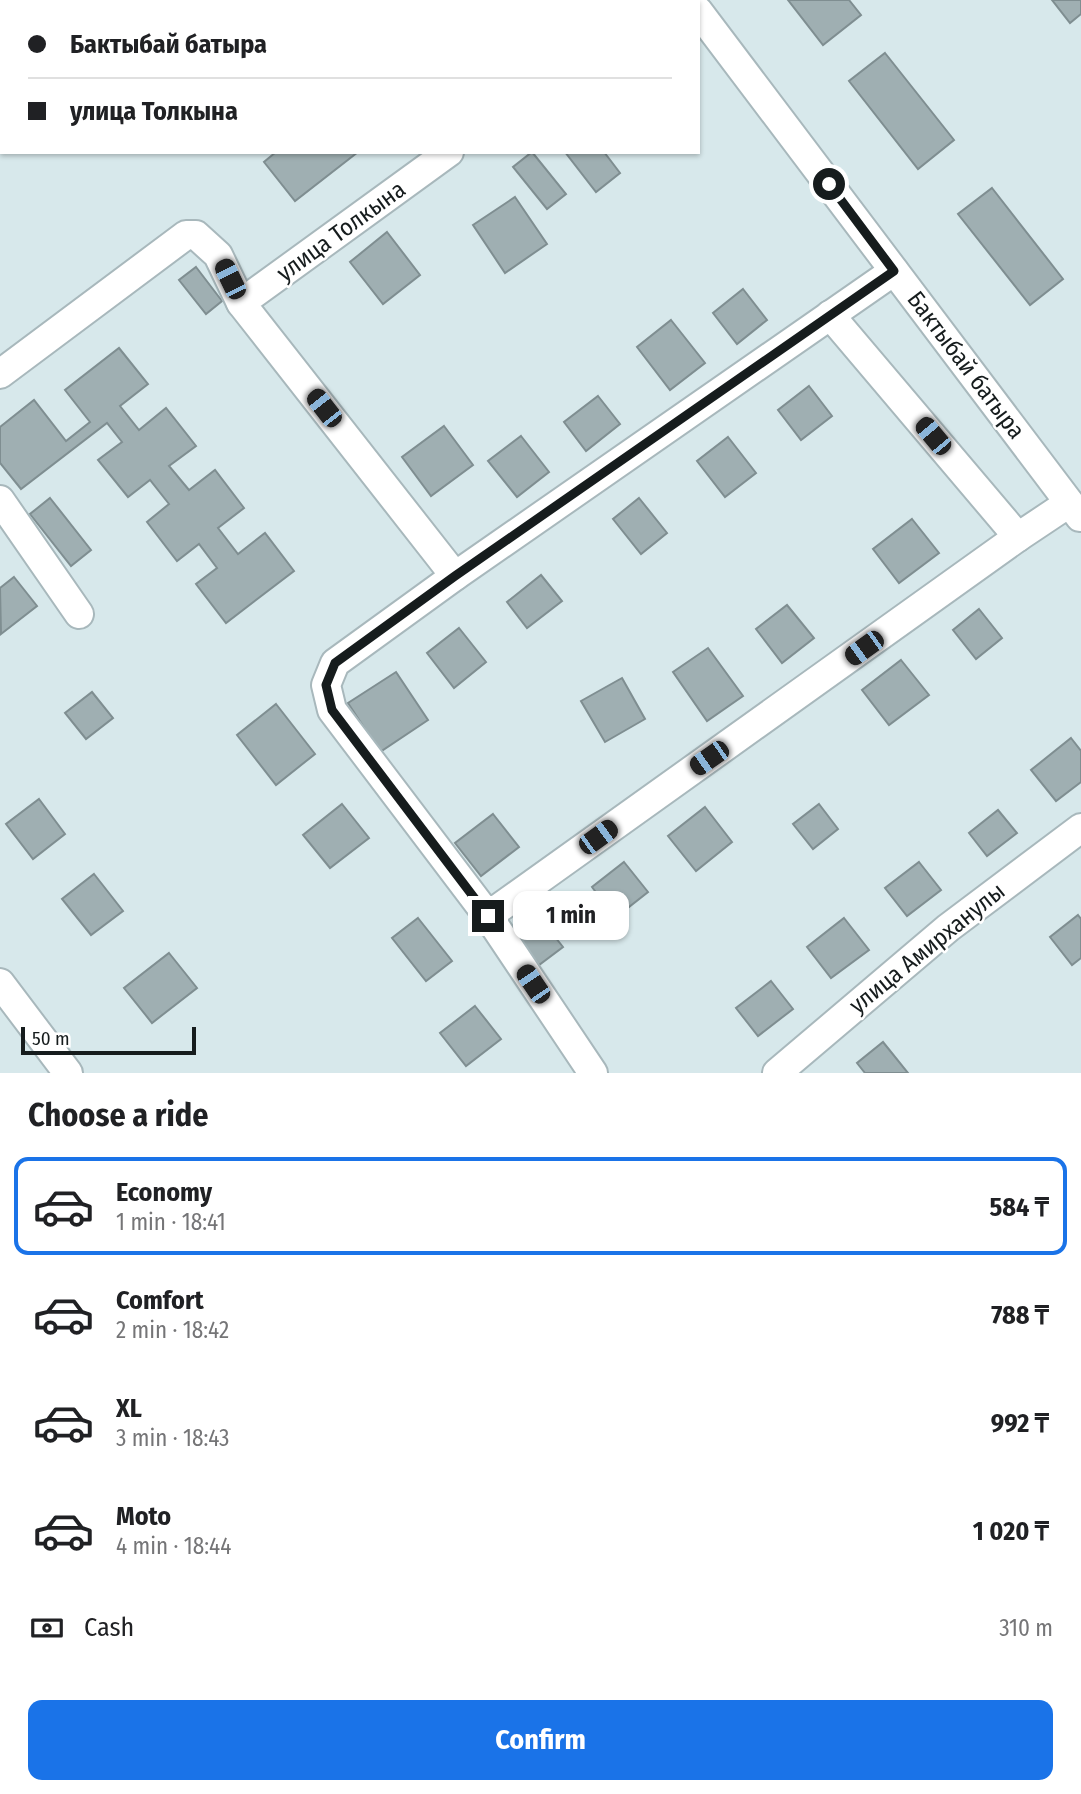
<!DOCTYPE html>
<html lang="en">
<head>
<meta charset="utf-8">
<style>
	:root { --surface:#fff; --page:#f6f6f6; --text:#202124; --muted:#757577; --line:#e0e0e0; --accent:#1a73e8 }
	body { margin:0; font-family:"Fira Sans Condensed",sans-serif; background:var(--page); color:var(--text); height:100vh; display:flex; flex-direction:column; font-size:26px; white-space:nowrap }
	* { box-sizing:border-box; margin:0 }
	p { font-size:23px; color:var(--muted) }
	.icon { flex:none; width:38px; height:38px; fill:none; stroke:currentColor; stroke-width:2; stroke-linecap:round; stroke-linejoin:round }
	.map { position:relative; height:1073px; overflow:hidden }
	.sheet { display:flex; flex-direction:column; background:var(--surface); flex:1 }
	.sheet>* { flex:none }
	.hud { position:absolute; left:0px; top:0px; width:700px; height:154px; box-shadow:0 2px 5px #0004; display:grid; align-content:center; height:154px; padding:0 28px; background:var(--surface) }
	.scale { position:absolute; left:21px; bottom:18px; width:175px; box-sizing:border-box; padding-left:7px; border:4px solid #161c1d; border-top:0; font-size:19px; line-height:24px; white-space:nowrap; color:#161c1d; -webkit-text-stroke:5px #fff; paint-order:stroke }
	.end { position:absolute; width:32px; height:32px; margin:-16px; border:9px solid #161c1d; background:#fff; box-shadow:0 0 0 4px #fff }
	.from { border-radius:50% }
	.bubble { position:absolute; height:49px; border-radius:14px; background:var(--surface); box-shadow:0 2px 5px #0004; font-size:23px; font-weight:700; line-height:49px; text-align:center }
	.car { position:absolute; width:21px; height:42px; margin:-21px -10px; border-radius:9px; box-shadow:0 0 5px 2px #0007; background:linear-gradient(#222 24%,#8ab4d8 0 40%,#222 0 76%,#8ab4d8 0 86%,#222 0) }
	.hud b { display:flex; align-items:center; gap:24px; height:66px; font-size:26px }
	.hud b+b { border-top:2px solid var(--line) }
	.hud i { width:18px; height:18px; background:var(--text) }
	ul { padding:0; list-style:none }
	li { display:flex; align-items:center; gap:21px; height:98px; margin:0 14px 10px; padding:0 14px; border:4px solid transparent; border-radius:14px }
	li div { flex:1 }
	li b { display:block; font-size:26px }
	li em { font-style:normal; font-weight:700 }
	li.selected { border-color:var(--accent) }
	li>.icon { width:63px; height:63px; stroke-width:1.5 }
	h2 { padding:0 28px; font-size:32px; line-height:84px }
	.pay { display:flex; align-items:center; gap:18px; height:77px; padding:0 28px; font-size:26px }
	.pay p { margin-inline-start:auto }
	.cta { display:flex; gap:14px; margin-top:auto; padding:14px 28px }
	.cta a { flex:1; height:80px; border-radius:14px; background:var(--accent); color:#fff; font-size:28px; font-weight:700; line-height:80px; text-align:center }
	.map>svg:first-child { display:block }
	.building { fill:#9fafb2; stroke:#7f8e91; stroke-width:2 }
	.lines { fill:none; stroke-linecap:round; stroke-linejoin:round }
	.minor-casing { stroke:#a8b8bc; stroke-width:32 }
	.minor { stroke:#fff; stroke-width:28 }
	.route { stroke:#161c1d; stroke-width:9 }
	.labels { text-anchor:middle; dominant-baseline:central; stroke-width:5; stroke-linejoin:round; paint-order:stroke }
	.street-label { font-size:24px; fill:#161c1d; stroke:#fff }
</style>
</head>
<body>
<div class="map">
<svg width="1081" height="1073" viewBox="0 0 1081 1073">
	<rect width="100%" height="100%" fill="#d7e8eb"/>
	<!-- building -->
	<g class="building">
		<polygon points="238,0 326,0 235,2"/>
		<polygon points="788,0 849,0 861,15 823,45"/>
		<polygon points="1052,0 1081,0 1081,14 1070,23"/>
		<polygon points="885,53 954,140 918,169 849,81"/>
		<polygon points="276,152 358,152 295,201 264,162"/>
		<polygon points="532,152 566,194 547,209 513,167"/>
		<polygon points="565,152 604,152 620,173 596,192"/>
		<polygon points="992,188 1063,279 1030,305 958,214"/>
		<polygon points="515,197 547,244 505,273 473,225"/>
		<polygon points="387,232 420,275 383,304 350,262"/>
		<polygon points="196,267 222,301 206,314 179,280"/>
		<polygon points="743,289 767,320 737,344 713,313"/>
		<polygon points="671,320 705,363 670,390 637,347"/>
		<polygon points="119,348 148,384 120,406 139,430 166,408 196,446 169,466 189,490 215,470 244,508 218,528 238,554 265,533 294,571 226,623 196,584 217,568 199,544 177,561 147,522 169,504 150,480 128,497 98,460 122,442 107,423 21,489 0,463 0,427 34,400 66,441 90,422 65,390"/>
		<polygon points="809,386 832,416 801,440 778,410"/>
		<polygon points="598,396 620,424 586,451 564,422"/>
		<polygon points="444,426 473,465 431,496 402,457"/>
		<polygon points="521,436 549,472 517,497 488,461"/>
		<polygon points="728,437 756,473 725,497 697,461"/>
		<polygon points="50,498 91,550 71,566 30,514"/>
		<polygon points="639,498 667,533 641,554 613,519"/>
		<polygon points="912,519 939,553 899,583 873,549"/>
		<polygon points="541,575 562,601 527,628 507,602"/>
		<polygon points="14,577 37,606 1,634 0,588"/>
		<polygon points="787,605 814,638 782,663 756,629"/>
		<polygon points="979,609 1002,638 976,659 953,630"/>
		<polygon points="459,628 486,662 454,688 427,653"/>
		<polygon points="708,648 743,696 707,721 673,672"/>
		<polygon points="901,660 929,695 889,725 862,690"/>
		<polygon points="396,672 428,720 380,752 348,703"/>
		<polygon points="622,678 645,719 605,742 581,701"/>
		<polygon points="92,692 113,718 86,739 65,713"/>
		<polygon points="276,704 315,754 276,785 237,735"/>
		<polygon points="1071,738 1081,751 1081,782 1056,801 1031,770"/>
		<polygon points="39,799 65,834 33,859 6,824"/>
		<polygon points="342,804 369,838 330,868 303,835"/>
		<polygon points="819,804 838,829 813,849 793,824"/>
		<polygon points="705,807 732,842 696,871 668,836"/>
		<polygon points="998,810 1017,833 987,856 969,833"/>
		<polygon points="493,814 519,847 481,876 455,843"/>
		<polygon points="624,862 648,892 615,918 592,887"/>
		<polygon points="919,862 941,890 907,916 885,888"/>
		<polygon points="94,874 123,911 91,935 62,899"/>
		<polygon points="1078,915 1081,919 1081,958 1072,965 1050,937"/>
		<polygon points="539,917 563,947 535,968 512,938"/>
		<polygon points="418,918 452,961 426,981 392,938"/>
		<polygon points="844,918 869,950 831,978 807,947"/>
		<polygon points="169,953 197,988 152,1023 124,988"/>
		<polygon points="771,981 793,1009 758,1036 736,1008"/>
		<polygon points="475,1006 501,1039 466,1066 440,1033"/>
		<polygon points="883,1042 908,1073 865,1073 857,1063"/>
	</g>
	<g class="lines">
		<!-- minor casing -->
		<g class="minor-casing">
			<g id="minor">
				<polyline points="105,0 106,2"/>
				<polyline points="393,0 395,2"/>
				<polyline points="176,2 178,0"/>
				<polyline points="656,2 658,0"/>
				<polyline points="698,11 1080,517"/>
				<polyline points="449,152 241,303 455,576"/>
				<polyline points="830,315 1018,537"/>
				<polyline points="0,374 186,235 196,235 218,255 241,303"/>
				<polyline points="0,500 79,614"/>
				<polyline points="488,916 1018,537 1069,503"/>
				<polyline points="0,983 68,1073"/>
				<polyline points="593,1073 488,916 332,710 326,685 335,663 455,576 894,271"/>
				<polyline points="777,1073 948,928 1081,828"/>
			</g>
		</g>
		<!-- minor -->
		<use href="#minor" class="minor"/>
	</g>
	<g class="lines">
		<!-- route -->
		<polyline class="route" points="488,916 332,710 326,685 335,663 455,576 894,271 829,184"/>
	</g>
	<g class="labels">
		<!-- street labels -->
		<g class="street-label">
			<text transform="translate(341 231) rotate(-36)">улица Толкына</text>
			<text transform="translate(966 365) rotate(53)">Бактыбай батыра</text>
			<text transform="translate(927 948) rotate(-39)">улица Амирханулы</text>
		</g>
	</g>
</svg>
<div class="scale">50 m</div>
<i class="end from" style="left:829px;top:184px"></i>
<i class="end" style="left:488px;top:916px"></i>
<div class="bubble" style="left:513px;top:891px;width:116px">1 min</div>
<i class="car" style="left:230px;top:279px;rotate:334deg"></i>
<i class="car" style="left:324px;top:408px;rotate:322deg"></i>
<i class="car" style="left:933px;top:436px;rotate:320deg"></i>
<i class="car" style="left:864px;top:648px;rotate:234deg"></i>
<i class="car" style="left:709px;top:758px;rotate:235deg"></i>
<i class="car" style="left:598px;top:837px;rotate:54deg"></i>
<i class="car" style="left:533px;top:984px;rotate:326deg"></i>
<div class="hud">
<b><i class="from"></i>Бактыбай батыра</b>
<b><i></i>улица Толкына</b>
</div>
</div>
<section class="sheet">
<h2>Choose a ride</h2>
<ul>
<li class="selected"><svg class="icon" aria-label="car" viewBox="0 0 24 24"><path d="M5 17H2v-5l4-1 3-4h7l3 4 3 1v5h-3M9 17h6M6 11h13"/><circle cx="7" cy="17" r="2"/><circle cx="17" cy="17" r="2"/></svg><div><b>Economy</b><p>1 min · 18:41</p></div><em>584 ₸</em></li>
<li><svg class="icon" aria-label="car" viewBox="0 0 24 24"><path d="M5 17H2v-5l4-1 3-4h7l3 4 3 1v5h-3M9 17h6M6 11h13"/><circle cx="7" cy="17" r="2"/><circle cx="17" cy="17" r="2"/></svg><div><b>Comfort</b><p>2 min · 18:42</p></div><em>788 ₸</em></li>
<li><svg class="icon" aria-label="car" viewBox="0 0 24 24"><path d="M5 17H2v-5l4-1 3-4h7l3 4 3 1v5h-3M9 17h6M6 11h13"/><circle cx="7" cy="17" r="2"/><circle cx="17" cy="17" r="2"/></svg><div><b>XL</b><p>3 min · 18:43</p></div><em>992 ₸</em></li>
<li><svg class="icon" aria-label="car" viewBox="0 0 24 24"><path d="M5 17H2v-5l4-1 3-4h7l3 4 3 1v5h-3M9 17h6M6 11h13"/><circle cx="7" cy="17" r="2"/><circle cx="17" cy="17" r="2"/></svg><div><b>Moto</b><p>4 min · 18:44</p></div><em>1 020 ₸</em></li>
</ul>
<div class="pay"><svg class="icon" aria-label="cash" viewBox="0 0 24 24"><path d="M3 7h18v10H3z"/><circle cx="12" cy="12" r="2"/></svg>Cash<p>310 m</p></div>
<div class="cta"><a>Confirm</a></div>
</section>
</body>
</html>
